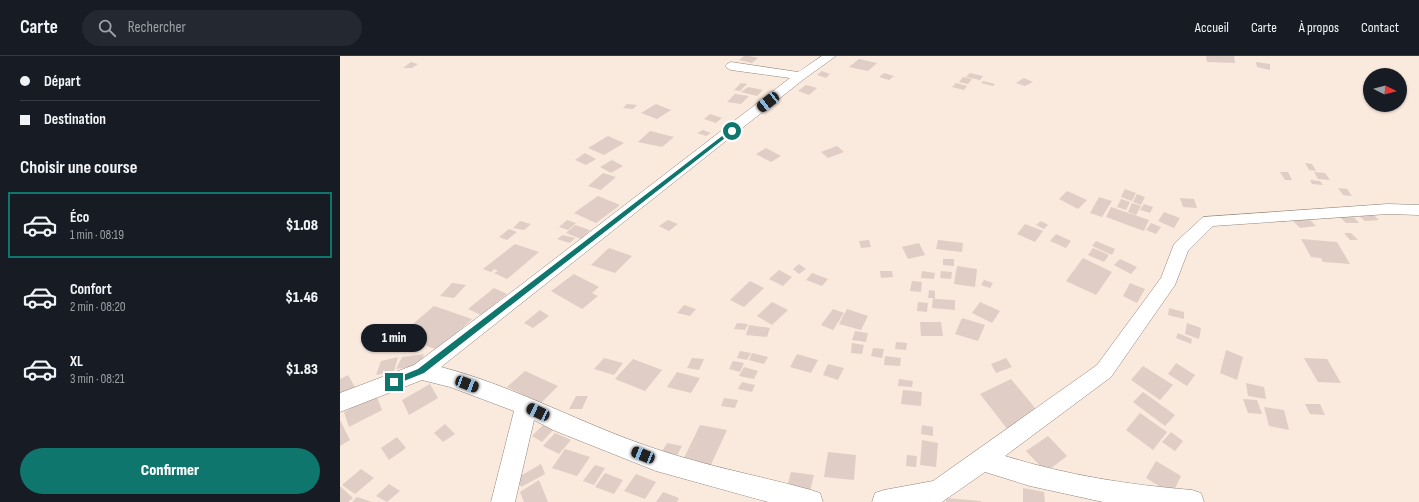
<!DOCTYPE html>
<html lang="fr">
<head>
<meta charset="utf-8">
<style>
	:root { --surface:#171b24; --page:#242831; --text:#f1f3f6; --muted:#9ea1a6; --line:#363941; --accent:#0f766e }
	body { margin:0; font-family:"Sofia Sans Condensed",sans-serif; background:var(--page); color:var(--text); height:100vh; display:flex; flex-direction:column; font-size:15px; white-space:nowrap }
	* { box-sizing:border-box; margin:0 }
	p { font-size:13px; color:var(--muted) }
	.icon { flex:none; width:22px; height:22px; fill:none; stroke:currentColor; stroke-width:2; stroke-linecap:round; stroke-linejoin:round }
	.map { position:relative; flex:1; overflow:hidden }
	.details { display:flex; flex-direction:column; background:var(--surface); width:340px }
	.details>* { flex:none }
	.banner { display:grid; align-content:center; height:88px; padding:0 20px; background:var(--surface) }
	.needle { width:26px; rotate:96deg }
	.controls { position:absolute; left:1023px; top:12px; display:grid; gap:8px }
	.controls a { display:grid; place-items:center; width:44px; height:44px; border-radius:50%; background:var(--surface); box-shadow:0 1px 3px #0004; font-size:20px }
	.end { position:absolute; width:18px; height:18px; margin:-9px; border:5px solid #0f766e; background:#fff; box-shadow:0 0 0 2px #fff }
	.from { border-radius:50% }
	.bubble { position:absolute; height:28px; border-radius:14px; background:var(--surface); box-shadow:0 1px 3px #0004; font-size:13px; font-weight:800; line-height:28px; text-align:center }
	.car { position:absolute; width:12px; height:24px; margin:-12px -6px; border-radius:5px; box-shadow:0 0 3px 1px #0007; background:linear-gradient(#222 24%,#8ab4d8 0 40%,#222 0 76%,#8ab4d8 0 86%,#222 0) }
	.banner b { display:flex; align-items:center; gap:14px; height:38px; font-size:15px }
	.banner b+b { border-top:1px solid var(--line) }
	.banner i { width:10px; height:10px; background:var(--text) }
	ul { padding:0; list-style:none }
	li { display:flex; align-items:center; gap:12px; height:66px; margin:0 8px 6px; padding:0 12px; border:2px solid transparent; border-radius:0px }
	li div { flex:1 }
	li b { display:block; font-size:15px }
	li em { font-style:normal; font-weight:800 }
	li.current { border-color:var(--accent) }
	li>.icon { width:36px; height:36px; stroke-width:1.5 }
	h2 { padding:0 20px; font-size:18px; line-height:48px }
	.action { display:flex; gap:8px; margin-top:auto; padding:8px 20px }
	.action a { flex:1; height:46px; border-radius:24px; background:var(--accent); color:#fff; font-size:16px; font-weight:800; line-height:46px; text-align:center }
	header { display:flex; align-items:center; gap:24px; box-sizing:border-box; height:56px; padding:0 20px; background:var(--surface); border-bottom:1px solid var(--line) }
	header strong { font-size:19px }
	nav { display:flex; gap:22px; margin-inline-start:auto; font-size:14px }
	.search { width:280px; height:36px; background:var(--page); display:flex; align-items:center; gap:10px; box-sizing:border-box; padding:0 14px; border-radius:22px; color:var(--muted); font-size:15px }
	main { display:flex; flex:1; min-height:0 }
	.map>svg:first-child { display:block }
	.building { fill:#e0cdc5 }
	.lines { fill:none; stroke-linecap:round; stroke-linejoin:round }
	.street-casing { stroke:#928379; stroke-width:1 }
	.street { fill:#fff; fill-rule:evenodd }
	.route { fill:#0f766e }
</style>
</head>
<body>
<header>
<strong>Carte</strong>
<div class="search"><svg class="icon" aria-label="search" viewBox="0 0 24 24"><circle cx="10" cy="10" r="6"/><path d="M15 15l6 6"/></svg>Rechercher</div>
<nav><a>Accueil</a><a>Carte</a><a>À propos</a><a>Contact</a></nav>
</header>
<main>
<section class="details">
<div class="banner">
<b><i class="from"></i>Départ</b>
<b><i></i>Destination</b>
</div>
<h2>Choisir une course</h2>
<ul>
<li class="current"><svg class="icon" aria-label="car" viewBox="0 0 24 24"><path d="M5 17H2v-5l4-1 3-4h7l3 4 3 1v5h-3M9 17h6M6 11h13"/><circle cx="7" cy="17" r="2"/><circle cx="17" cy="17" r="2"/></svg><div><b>Éco</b><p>1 min · 08:19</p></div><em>$1.08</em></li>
<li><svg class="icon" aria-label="car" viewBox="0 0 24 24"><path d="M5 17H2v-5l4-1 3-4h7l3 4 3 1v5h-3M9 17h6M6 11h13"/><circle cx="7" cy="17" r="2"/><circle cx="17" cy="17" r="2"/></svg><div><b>Confort</b><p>2 min · 08:20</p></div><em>$1.46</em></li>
<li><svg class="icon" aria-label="car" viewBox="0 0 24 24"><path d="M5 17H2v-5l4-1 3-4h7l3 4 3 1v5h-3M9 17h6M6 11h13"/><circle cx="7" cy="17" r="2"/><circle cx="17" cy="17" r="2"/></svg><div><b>XL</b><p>3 min · 08:21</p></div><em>$1.83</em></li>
</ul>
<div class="action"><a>Confirmer</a></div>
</section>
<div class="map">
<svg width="1079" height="446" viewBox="0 0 1079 446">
	<rect width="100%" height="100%" fill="#fae9dd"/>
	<!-- building -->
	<g class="building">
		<polygon points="404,0 409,0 418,2 412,7 399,4"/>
		<polygon points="866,0 894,0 895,7 867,6"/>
		<polygon points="519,3 537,7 528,15 509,11"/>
		<polygon points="71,6 78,8 72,12 63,12"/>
		<polygon points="916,6 930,8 930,14 917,11"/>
		<polygon points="482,15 490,18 486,22 477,19"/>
		<polygon points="544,17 554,20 549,24 539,21"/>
		<polygon points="630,17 643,20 640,24 626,21"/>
		<polygon points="623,21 632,23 628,28 619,26"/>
		<polygon points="684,22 693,26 685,30 676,27"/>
		<polygon points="643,25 655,28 653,30 641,27"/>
		<polygon points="401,27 407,28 400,35 394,34"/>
		<polygon points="616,27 627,30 624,34 612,31"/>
		<polygon points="466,29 477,32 469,39 458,35"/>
		<polygon points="408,31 423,34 417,40 401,36"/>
		<polygon points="395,38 409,40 401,48 387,46"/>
		<polygon points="287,48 297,49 293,53 283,52"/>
		<polygon points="316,48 331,54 317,63 301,57"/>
		<polygon points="370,58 382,62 376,67 364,63"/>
		<polygon points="363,74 371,77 366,80 357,77"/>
		<polygon points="310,75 334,81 322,91 298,86"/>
		<polygon points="268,80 284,87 264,99 248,92"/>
		<polygon points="497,90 504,96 488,102 481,96"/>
		<polygon points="426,92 441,100 431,106 416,98"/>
		<polygon points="245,97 256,103 246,109 235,104"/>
		<polygon points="272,104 283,110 271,117 260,111"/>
		<polygon points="965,107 972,108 976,115 969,114"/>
		<polygon points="940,116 948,116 952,124 945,124"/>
		<polygon points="974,116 985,117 990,124 978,123"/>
		<polygon points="263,117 276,121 261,134 248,130"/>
		<polygon points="970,124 980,125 983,129 972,128"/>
		<polygon points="998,132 1007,133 1012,140 1003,139"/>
		<polygon points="785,133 796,137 792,145 781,141"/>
		<polygon points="727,135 747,144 738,153 719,143"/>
		<polygon points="797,138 805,141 801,149 793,146"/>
		<polygon points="258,140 280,149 256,167 234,157"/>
		<polygon points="759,141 772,145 762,161 750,157"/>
		<polygon points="840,142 854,143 857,152 843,151"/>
		<polygon points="781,143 790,146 786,154 777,151"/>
		<polygon points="792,147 801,150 796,159 788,156"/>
		<polygon points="804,148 813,151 810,157 800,154"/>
		<polygon points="771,151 809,164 804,175 766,161"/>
		<polygon points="824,156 840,162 834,172 818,165"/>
		<polygon points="1030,156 1039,164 1025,165 1016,157"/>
		<polygon points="1013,160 1019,167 1006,167 1000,161"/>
		<polygon points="967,161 976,170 960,172 951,163"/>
		<polygon points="227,164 236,167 228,174 219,171"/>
		<polygon points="328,164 338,168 329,175 319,170"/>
		<polygon points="180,165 191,168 184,174 173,172"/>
		<polygon points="701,165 708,169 704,173 696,169"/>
		<polygon points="811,167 821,171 816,178 806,174"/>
		<polygon points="685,168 703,175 695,186 677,178"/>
		<polygon points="235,169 250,174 241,183 226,177"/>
		<polygon points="169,173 177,176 167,184 159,181"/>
		<polygon points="1004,177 1011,177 1018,184 1010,184"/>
		<polygon points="716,178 731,185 726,192 710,185"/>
		<polygon points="223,179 235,182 230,187 217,183"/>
		<polygon points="961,183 997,186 1010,208 983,206 981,202 971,201"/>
		<polygon points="529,184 531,191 521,192 519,185"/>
		<polygon points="598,184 623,187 622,196 596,193"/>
		<polygon points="756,185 775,193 772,199 752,190"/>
		<polygon points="579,187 585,199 568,203 562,191"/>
		<polygon points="175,188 199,196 167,223 154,217 158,215 154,213 151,216 143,213"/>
		<polygon points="269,192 292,200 275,217 251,209"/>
		<polygon points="753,192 769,199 764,206 748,199"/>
		<polygon points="743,202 772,216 756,239 726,225"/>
		<polygon points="603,203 614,203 614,210 603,209"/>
		<polygon points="780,203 797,211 791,218 774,209"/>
		<polygon points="459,208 466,213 459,218 453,213"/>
		<polygon points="617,210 637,213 635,231 614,228"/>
		<polygon points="439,214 452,221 443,230 429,223"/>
		<polygon points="540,215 552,215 553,221 541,222"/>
		<polygon points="582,215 595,217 594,223 581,222"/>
		<polygon points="601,215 612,216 611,223 600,222"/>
		<polygon points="472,217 488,223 482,230 466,224"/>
		<polygon points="234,218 259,231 252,237 258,240 242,253 211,235"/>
		<polygon points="644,224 653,227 650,232 641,229"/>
		<polygon points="410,225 424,232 404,251 390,244"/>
		<polygon points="572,225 582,226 581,236 570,235"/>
		<polygon points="112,227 126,229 114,242 100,240"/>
		<polygon points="790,227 805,233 797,247 783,240"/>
		<polygon points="154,232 167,238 141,259 128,253"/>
		<polygon points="589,234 595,235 595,243 615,244 615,254 592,252 593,242 588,242"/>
		<polygon points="432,246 448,254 432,269 417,260"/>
		<polygon points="578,246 588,247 587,256 577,255"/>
		<polygon points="640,246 660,255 652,267 632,257"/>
		<polygon points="344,249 356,253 350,260 337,257"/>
		<polygon points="94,250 132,263 98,294 59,280"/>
		<polygon points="829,252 844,256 844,263 828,259"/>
		<polygon points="493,253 504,257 493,274 481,269"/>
		<polygon points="507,253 528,260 521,274 499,268"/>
		<polygon points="200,254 209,260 193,272 184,267"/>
		<polygon points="622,262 645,269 638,285 615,278"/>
		<polygon points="580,266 601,266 603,280 581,280"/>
		<polygon points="397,267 408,268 405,274 394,273"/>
		<polygon points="847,267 861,272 859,283 845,278"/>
		<polygon points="409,269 430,272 427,281 406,279"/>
		<polygon points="515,275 528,277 526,286 512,284"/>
		<polygon points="838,277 852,283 851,288 836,282"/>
		<polygon points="556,286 567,287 566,294 555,293"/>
		<polygon points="512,287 524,289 522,298 511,297"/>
		<polygon points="533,292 544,293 542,302 531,300"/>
		<polygon points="886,294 903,301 897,324 880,317"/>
		<polygon points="400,295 411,297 407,304 397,302"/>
		<polygon points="412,297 428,301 424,308 409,304"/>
		<polygon points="84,298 79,310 56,313 62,301"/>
		<polygon points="457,298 478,304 471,317 450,311"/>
		<polygon points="545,300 561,302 560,310 544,309"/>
		<polygon points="58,301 54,315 36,319 41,305"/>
		<polygon points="264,302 283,307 274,319 254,313"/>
		<polygon points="352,302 364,303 359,314 347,312"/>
		<polygon points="666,302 672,311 656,317 651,308"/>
		<polygon points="964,302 987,303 1001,327 978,326"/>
		<polygon points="293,303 322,314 305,335 275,323"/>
		<polygon points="393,305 404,307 400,316 389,313"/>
		<polygon points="836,307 855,319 847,330 828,318"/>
		<polygon points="488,308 504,312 498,324 483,319"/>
		<polygon points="803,310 833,329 820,344 791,324"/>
		<polygon points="404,311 418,315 414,323 399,320"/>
		<polygon points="185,315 218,330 201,347 167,331"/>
		<polygon points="337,316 360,322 351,337 327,331"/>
		<polygon points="8,319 15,331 0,339 0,323"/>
		<polygon points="559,323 573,325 572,331 558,330"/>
		<polygon points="671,323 700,358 668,374 640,338"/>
		<polygon points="402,326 415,329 412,336 398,333"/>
		<polygon points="906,327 924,331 926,343 908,340"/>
		<polygon points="90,328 98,342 69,359 62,344"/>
		<polygon points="563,334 582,336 581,350 561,348"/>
		<polygon points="803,336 835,359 825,370 793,346"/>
		<polygon points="36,339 42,354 9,371 4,356"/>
		<polygon points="236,340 248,340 242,353 229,353"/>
		<polygon points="384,342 398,344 395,352 381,350"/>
		<polygon points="903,343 917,344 922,358 908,357"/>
		<polygon points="965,348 980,348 985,359 970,358"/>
		<polygon points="924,351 944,354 949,374 929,370"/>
		<polygon points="800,357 827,376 813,394 786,374"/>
		<polygon points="0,364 10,384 0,390"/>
		<polygon points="105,368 115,378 103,386 94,377"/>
		<polygon points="204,368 214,373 202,386 192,380"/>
		<polygon points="360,369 387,374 369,413 349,408 351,403 344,402"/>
		<polygon points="582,369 593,371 593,380 581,378"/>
		<polygon points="831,376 843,385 835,395 822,386"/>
		<polygon points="215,377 231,384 219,398 203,390"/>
		<polygon points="708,380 727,400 706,416 686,395"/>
		<polygon points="57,381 66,392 49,404 41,392"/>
		<polygon points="582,384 598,387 596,411 580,409"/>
		<polygon points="327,387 342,390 335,403 320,399"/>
		<polygon points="225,393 250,401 237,420 212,412"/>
		<polygon points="488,396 516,399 514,424 484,421"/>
		<polygon points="567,399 577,400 576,411 566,410"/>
		<polygon points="816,405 841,420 832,438 806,422"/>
		<polygon points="201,408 205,418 181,431 177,422"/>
		<polygon points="255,409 265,412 254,429 243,425"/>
		<polygon points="21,413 34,422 15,438 2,429"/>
		<polygon points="451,416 474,419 470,435 447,432"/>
		<polygon points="265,417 283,424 274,438 255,431"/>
		<polygon points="296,418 316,426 305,443 284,435"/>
		<polygon points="199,424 208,446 184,446 180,436"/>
		<polygon points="49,428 60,435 47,446 36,440"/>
		<polygon points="0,431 1,431 13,442 8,446 0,446"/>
		<polygon points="683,432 704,436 705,446 683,446"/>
		<polygon points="323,436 339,442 337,446 316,446"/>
		<polygon points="17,441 32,446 12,446"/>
		<polygon points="606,442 641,445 641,446 606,446"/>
	</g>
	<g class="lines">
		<!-- street casing -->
		<g class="street-casing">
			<g id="street">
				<path d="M482,0H496L464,23L101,311C175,330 243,369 316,393C366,410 420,420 471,434L480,437L483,446H428L316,415L213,374L194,364L175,446H151L174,355L110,331L82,324L0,356V337L74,309L177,232L450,22L391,14L387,12L385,10L387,8L391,6L458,16Z"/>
				<path d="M1048,148L1079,149V159L1048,158L873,170L848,195L835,229L771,321L665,400C726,419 789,429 852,434L861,437L864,446H763L690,430L645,416L602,446H532L535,437L544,434L593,425L757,309L821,222L834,188L863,161Z"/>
			</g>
		</g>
		<!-- street -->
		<use href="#street" class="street"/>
	</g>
	<!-- route -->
	<polygon class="route" points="390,74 394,75 84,317 54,329 51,328 51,324 78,313"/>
</svg>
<div class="controls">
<a><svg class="needle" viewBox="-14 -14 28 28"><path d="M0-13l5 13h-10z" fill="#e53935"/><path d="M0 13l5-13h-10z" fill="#9ea1a6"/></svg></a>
</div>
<i class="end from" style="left:392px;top:75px"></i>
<i class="end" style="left:54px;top:326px"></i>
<div class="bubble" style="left:21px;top:268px;width:66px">1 min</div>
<i class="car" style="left:428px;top:46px;rotate:232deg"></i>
<i class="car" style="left:127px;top:328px;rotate:111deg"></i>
<i class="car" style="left:198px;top:356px;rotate:295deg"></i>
<i class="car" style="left:303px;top:399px;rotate:292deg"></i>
</div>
</main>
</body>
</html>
